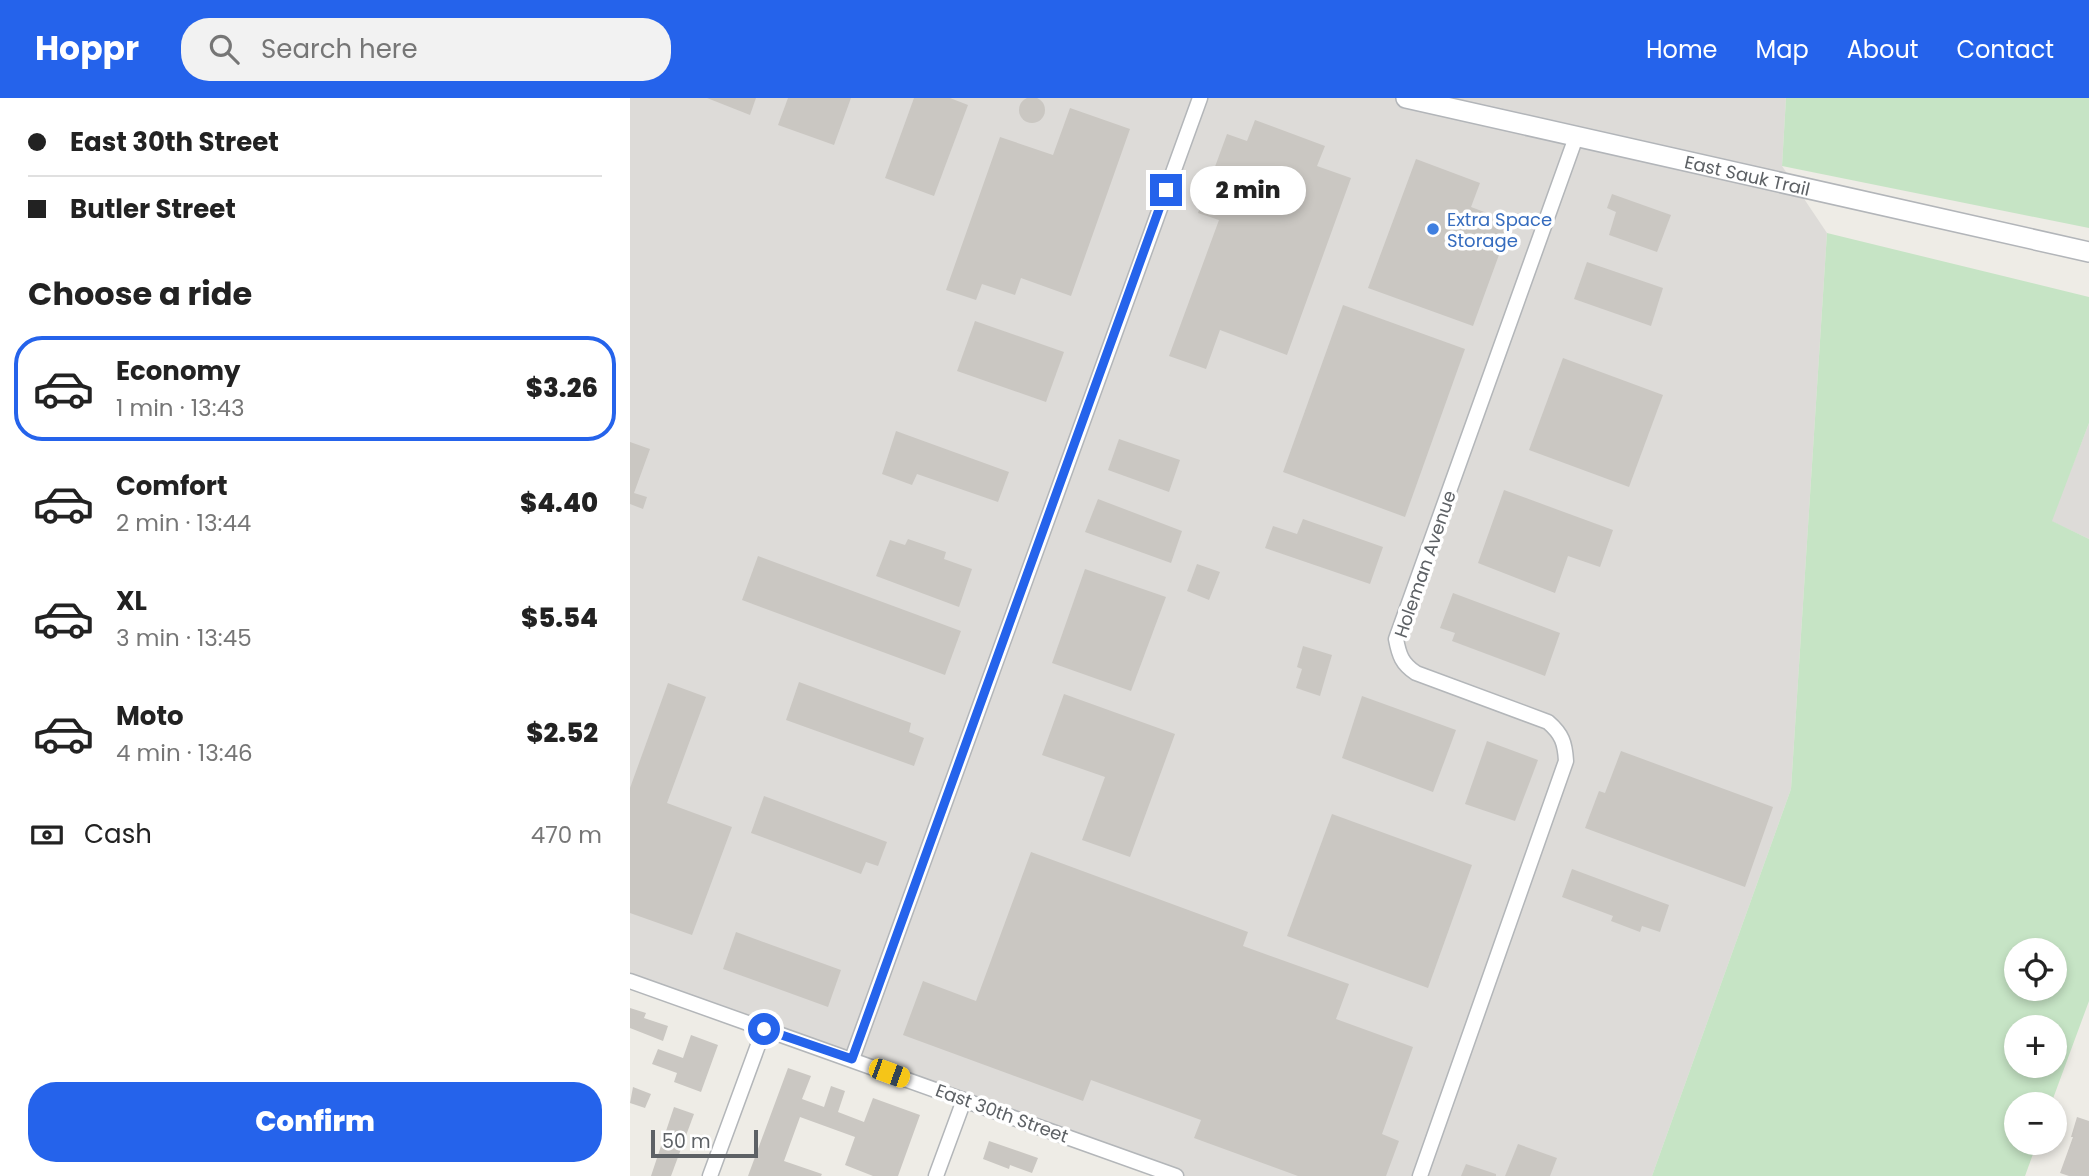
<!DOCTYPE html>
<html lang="en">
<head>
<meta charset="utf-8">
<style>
	:root { --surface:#fff; --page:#f2f2f2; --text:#222; --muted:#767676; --line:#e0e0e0; --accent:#2563eb }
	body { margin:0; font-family:Poppins,sans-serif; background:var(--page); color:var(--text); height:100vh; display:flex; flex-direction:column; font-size:26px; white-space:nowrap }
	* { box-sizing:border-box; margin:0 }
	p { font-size:23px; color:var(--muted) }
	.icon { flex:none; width:38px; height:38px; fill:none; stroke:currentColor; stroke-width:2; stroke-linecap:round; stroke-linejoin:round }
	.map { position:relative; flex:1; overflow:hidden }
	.side { display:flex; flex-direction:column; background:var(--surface); width:630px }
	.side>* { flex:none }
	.hud { display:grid; align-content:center; height:154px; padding:0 28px; background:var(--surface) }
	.fabs { position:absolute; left:1374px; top:840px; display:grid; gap:14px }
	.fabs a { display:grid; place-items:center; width:63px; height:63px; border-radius:50%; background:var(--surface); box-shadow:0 4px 10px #0003; font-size:35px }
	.scale { position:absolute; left:21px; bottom:18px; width:107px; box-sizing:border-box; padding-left:7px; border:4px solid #5d6165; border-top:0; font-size:19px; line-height:24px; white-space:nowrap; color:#5d6165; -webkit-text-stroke:5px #fff; paint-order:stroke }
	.end { position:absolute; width:32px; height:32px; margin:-16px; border:9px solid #2563eb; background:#fff; box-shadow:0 0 0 4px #fff }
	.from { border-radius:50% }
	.bubble { position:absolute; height:49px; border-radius:24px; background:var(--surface); box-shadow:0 4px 10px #0003; font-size:23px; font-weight:800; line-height:49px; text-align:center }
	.car { position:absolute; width:21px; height:42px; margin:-21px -10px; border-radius:9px; box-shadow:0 0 5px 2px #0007; background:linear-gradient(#f5c518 24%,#345 0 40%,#f5c518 0 76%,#345 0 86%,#f5c518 0) }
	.hud b { display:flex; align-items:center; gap:24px; height:66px; font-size:26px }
	.hud b+b { border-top:2px solid var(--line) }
	.hud i { width:18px; height:18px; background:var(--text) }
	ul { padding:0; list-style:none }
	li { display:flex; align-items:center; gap:21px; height:105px; margin:0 14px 10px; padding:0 14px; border:4px solid transparent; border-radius:28px }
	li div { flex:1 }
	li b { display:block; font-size:26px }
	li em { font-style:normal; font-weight:800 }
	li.current { border-color:var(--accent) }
	li>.icon { width:63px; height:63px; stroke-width:1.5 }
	h2 { padding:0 28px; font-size:32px; line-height:84px }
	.pay { display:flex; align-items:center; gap:18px; height:77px; padding:0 28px; font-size:26px }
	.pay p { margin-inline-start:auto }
	.action { display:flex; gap:14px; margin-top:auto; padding:14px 28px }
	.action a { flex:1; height:80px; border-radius:28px; background:var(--accent); color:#fff; font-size:28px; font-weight:800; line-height:80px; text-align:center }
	header { display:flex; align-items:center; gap:42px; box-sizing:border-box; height:98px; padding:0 35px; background:var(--accent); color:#fff }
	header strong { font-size:33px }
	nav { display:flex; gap:38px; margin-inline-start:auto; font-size:24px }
	.search { width:490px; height:63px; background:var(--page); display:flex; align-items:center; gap:18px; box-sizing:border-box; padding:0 24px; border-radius:28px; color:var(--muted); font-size:26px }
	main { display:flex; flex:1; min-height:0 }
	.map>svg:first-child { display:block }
	.industrial { fill:#dddbd8 }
	.green { fill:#c6e4c5; fill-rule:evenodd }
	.building { fill:#cac7c2 }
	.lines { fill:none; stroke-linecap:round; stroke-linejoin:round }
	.minor-casing { stroke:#b3b6b9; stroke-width:17 }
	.secondary-casing { stroke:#b2b5b9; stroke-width:22 }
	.minor { stroke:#fff; stroke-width:14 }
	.secondary { stroke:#fff; stroke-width:19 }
	.route { stroke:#2563eb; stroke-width:9 }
	.shop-dot { fill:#3f7fe0; stroke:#fff; stroke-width:2.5 }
	.labels { text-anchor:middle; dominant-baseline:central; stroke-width:7; stroke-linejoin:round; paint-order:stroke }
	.street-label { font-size:18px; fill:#5d6165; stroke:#fff }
	.shop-label { font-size:18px; fill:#366cbe; stroke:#fff; text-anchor:start }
</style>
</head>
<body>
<header>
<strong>Hoppr</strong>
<div class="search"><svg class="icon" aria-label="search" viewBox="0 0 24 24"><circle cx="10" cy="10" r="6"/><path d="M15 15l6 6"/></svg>Search here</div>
<nav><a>Home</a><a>Map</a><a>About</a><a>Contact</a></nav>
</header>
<main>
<section class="side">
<div class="hud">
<b><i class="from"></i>East 30th Street</b>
<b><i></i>Butler Street</b>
</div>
<h2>Choose a ride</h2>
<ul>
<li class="current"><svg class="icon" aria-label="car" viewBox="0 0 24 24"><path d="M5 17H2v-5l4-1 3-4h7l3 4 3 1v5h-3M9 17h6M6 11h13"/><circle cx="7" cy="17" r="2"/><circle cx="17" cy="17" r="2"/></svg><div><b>Economy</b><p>1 min · 13:43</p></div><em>$3.26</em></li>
<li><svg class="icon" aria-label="car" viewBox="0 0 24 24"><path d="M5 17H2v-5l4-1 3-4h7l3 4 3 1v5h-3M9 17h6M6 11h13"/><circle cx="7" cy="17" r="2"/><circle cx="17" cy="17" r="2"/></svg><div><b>Comfort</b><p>2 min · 13:44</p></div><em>$4.40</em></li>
<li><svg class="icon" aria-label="car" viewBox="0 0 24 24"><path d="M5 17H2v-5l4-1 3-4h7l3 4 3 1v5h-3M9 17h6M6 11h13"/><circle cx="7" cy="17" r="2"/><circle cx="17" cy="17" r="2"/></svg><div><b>XL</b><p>3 min · 13:45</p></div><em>$5.54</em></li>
<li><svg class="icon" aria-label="car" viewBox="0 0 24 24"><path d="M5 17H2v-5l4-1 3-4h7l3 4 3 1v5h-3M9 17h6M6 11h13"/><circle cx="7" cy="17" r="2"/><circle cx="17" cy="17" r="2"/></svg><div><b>Moto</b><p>4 min · 13:46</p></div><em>$2.52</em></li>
</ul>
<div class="pay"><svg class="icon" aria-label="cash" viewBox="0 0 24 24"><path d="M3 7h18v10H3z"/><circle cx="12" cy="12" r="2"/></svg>Cash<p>470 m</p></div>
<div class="action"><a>Confirm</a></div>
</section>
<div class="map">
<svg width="1459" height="1078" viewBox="0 0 1459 1078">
	<rect width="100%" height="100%" fill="#eeece6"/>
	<!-- industrial -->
	<g class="industrial">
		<polygon points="0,0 1156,0 1152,68 1197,135 1161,691 1022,1078 535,1078 0,884"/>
		<polygon points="1459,325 1459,441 1421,423"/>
	</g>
	<!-- green -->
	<g class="green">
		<polygon points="1156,0 1459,0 1459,130 1152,68"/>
		<path d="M1197,135L1459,199V325L1422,423L1459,441V903L1421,1006H1386V1045H1407L1395,1078H1022L1161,691ZM1386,852H1424V891H1386ZM1386,929H1424V968H1386Z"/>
	</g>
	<!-- building -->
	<g class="building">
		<circle cx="402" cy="12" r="13"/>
		<polygon points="77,0 126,0 120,17"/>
		<polygon points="158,0 221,0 204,47 148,27"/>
		<polygon points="284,0 320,0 338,7 304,98 255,80"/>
		<polygon points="440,10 500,31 441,198 391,180 385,197 352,186 346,202 316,192 370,39 423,57"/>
		<polygon points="625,22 695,48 687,68 721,80 657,257 590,232 576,271 539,258 589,122 568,115 597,36 617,43"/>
		<polygon points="786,61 850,85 841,109 881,124 843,228 738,190"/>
		<polygon points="982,96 1041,117 1027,154 979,137 986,114 977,110"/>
		<polygon points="957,164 1033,190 1021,228 944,201"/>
		<polygon points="713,207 835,251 775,419 653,374"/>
		<polygon points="345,223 434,254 416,304 327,273"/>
		<polygon points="933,260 1033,297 999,389 899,352"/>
		<polygon points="266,333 379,374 368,404 287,376 282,387 252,376"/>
		<polygon points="489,341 550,362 539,394 478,372"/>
		<polygon points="0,344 20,351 4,395 17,399 13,411 0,406"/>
		<polygon points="874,392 983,432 970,469 938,458 925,495 848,465"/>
		<polygon points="468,401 552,433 541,465 455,434"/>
		<polygon points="673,421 753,449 740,486 635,450 643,428 667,436"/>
		<polygon points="278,441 316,454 314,461 342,471 329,509 246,478 260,442 275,447"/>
		<polygon points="128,458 331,533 315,577 112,502"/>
		<polygon points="567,466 590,474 579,502 557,493"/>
		<polygon points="455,471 536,499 501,593 422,565"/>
		<polygon points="823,495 930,535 915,578 822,543 825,535 810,530"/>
		<polygon points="673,548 702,557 690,598 666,590 672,571 667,569"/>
		<polygon points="169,584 281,625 279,634 294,640 284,668 156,622"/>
		<polygon points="38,585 76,599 37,705 102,729 62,837 0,815 0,690"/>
		<polygon points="434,596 545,636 500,759 452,742 475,679 412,657"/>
		<polygon points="732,598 826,632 803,694 712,660"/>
		<polygon points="857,643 908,662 885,723 835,706"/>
		<polygon points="991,653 1143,709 1115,789 955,730 969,693 975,695"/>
		<polygon points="134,698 257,744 248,768 236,764 231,776 121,735"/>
		<polygon points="702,716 842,767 798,890 657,838"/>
		<polygon points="401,754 618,834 613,848 719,886 706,921 783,949 752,1036 769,1043 756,1078 668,1078 564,1040 571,1022 461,982 453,1003 273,937 293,883 346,903"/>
		<polygon points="942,771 1039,807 1030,834 1012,828 1010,834 981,823 983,818 932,799"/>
		<polygon points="106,834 211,872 198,909 93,871"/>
		<polygon points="0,910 16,915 14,920 38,928 33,943 0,930"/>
		<polygon points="61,937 88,947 71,994 44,984 47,975 22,966 28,951 53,960"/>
		<polygon points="158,970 181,978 172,1001 194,1009 201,988 215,993 208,1014 234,1024 243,1000 290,1017 268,1078 243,1078 215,1067 225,1039 170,1019 154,1063 192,1076 191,1078 118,1078"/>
		<polygon points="3,989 21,996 15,1010 0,1005"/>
		<polygon points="44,1009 64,1016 41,1078 21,1078"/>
		<polygon points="1447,1019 1459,1023 1459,1078 1439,1078 1430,1075 1443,1039 1441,1039"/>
		<polygon points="359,1043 408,1060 402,1075 380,1067 379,1071 353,1061"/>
		<polygon points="888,1046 927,1060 920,1078 875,1078"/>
		<polygon points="836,1066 866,1076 866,1078 831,1078"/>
	</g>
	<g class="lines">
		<!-- minor casing -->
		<g class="minor-casing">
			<g id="minor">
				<polyline points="0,883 546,1078"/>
				<polyline points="222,961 570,0"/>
				<polyline points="80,1078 134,931"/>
				<polyline points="306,1078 334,1002"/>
				<path d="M790,1078L936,663C935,645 932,636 918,624L786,575C772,566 769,557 766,541L946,39"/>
			</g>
		</g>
		<!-- secondary casing -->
		<g class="secondary-casing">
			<g id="secondary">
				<path id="s1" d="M776,0L1459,154"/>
			</g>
		</g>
		<!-- minor -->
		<use href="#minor" class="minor"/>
		<!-- secondary -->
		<use href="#secondary" class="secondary"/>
	</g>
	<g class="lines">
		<!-- route -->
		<polyline class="route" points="134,931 222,961 536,92"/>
	</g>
	<!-- markers -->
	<circle class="shop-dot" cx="803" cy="131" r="7"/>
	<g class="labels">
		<!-- street labels -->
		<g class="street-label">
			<text stroke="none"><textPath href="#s1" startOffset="350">East Sauk Trail</textPath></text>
			<text transform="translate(795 466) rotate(-71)">Holeman Avenue</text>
			<text transform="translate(372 1015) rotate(20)">East 30th Street</text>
		</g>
		<!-- shop labels -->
		<g class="shop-label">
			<text x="817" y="121">Extra Space<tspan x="817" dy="21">Storage</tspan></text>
		</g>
	</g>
</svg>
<div class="fabs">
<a><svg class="icon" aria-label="locate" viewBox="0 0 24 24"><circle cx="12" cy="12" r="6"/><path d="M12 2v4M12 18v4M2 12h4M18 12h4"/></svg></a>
<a>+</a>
<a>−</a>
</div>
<div class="scale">50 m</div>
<i class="end from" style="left:134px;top:931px"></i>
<i class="end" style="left:536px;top:92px"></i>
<div class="bubble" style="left:560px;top:68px;width:116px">2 min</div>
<i class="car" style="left:259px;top:975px;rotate:110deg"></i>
</div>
</main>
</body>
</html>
